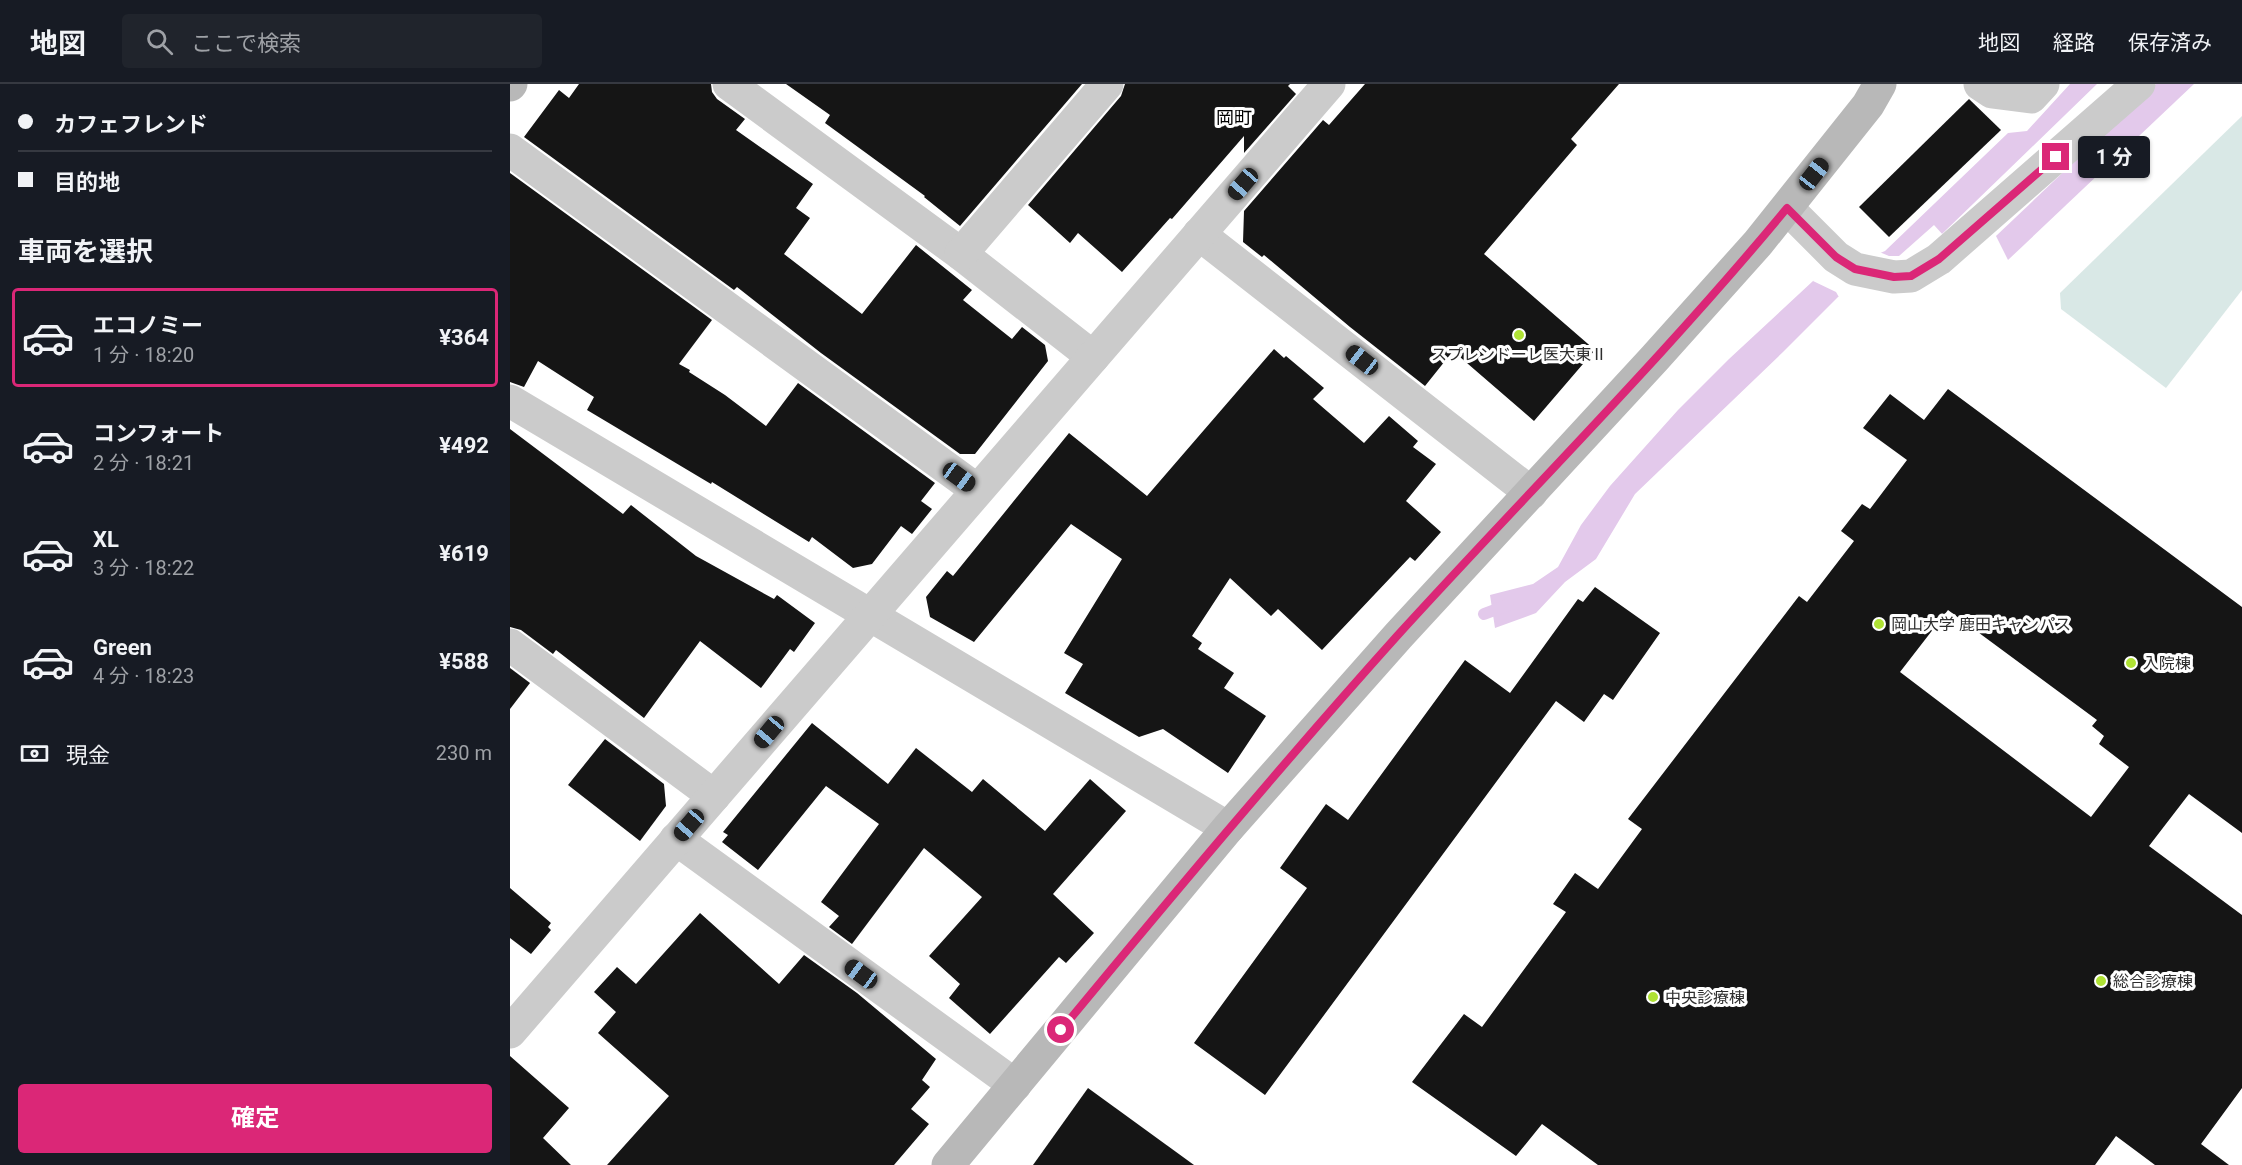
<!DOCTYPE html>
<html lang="ja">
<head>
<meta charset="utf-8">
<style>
	:root { --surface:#171b24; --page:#20242c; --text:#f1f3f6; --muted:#9ea1a6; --line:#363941; --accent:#db2777 }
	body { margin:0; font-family:Roboto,"Noto Sans JP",sans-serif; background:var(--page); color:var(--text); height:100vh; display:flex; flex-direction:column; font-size:22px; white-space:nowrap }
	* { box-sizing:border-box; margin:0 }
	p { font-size:20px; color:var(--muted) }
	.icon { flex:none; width:33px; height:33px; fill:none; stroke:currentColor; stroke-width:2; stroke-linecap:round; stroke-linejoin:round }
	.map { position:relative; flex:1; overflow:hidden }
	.details { display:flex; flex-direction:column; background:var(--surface); width:510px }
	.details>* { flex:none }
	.banner { display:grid; align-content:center; height:132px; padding:0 18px; background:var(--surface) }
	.end { position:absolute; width:27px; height:27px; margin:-14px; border:8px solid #db2777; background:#fff; box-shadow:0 0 0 3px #fff }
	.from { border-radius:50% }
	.bubble { position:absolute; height:42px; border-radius:6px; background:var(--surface); box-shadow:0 2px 4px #0004; font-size:20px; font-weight:700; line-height:42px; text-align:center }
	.car { position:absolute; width:18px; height:36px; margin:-18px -9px; border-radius:8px; box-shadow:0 0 4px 2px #0007; background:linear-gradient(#222 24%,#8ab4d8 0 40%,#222 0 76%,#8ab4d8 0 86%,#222 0) }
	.banner b { display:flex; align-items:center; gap:21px; height:57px; font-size:22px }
	.banner b+b { border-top:2px solid var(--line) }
	.banner i { width:15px; height:15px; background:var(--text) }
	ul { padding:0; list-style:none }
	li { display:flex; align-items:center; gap:18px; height:99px; margin:0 12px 9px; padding:0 6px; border:3px solid transparent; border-radius:6px }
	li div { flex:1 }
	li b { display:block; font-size:22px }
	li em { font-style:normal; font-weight:700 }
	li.current { border-color:var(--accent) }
	li>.icon { width:54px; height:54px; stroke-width:1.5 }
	h2 { padding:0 18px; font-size:27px; line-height:72px }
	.pay { display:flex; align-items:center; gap:15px; height:66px; padding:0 18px; font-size:22px }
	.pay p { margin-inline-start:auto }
	.button { display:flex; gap:12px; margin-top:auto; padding:12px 18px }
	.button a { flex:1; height:69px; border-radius:6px; background:var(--accent); color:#fff; font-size:24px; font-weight:700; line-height:69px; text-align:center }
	header { display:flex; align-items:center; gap:36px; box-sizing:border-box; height:84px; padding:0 30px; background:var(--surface); border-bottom:2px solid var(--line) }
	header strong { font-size:28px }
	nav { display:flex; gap:33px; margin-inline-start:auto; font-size:21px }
	.search { width:420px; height:54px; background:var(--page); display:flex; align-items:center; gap:15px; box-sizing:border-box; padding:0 21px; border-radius:6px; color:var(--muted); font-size:22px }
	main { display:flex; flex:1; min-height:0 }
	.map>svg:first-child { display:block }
	.green { fill:#d9e8e6 }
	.water { fill:#e3c9eb }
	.pier { fill:#fff }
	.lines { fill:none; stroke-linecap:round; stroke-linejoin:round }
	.stream { stroke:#e3c9eb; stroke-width:12 }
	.building { fill:#151515; fill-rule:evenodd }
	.street { stroke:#cbcbcb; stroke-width:33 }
	.secondary { stroke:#b8b8b8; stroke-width:33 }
	.route { stroke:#db2777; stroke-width:8 }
	.poi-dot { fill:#afe234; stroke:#fff; stroke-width:2 }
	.labels { text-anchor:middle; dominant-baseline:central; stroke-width:6; stroke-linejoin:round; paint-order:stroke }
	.poi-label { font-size:16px; fill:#2e2e2e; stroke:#fff; text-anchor:start }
	.neighbourhood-label { font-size:18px; fill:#000; stroke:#fff }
</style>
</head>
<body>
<header>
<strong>地図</strong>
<div class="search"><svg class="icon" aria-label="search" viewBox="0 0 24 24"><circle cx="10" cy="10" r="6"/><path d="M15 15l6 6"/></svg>ここで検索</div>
<nav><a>地図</a><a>経路</a><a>保存済み</a></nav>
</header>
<main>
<section class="details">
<div class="banner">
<b><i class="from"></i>カフェフレンド</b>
<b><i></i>目的地</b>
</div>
<h2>車両を選択</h2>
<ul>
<li class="current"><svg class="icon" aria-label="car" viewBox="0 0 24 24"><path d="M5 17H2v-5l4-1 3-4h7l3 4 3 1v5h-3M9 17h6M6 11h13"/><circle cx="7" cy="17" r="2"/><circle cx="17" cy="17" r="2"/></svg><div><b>エコノミー</b><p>1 分 · 18:20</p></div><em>¥364</em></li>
<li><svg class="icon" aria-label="car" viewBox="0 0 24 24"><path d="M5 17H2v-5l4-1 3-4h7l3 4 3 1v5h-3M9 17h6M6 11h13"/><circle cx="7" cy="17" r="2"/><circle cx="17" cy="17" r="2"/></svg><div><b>コンフォート</b><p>2 分 · 18:21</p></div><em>¥492</em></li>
<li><svg class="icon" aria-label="car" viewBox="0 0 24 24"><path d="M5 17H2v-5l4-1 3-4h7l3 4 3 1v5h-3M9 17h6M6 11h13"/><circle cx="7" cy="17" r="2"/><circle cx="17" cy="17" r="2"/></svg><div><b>XL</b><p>3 分 · 18:22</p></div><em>¥619</em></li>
<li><svg class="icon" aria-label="car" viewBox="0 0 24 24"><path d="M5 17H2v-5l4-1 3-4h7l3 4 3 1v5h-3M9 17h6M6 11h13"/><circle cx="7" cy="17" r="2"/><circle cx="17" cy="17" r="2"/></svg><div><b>Green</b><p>4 分 · 18:23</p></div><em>¥588</em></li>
</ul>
<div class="pay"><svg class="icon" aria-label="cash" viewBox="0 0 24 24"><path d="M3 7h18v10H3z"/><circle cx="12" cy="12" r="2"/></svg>現金<p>230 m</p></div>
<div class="button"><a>確定</a></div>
</section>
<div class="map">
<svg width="1732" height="1081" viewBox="0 0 1732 1081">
	<rect width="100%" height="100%" fill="#fff"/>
	<!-- green -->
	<polygon class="green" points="1732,32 1732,206 1656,304 1551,225 1550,209"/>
	<!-- water -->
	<g class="water">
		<polygon points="1560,0 1587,0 1403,178 1328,213 1273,268 1125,410 1086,475 1055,498 1026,529 985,544 980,511 1023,500 1048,483 1071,441 1100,402 1168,326 1219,275 1303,197 1375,167 1498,49 1517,47"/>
		<polygon points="1646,0 1684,0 1498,176 1486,152"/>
	</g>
	<!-- pier -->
	<polygon class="pier" points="1424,141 1434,152 1370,200 1330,215 1326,208 1303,197 1308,191 1367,167 1379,172 1389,172"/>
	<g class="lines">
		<!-- stream -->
		<polyline class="stream" points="974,530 998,521"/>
	</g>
	<!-- building -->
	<g class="building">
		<polygon points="69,0 201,0 202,8 207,15 235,35 226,46 303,100 286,124 300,134 274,170 352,230 406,161 462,206 453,216 502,255 512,243 535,261 538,277 465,370 450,370 311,269 227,203 224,206 14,53 49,6 59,14"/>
		<polygon points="276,0 572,0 450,142 414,113 415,112 315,39 320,31"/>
		<polygon points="615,0 780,0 778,2 786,10 734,69 734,52 662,135 660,134 612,188 568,149 560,159 518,121 611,12"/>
		<polygon points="855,0 1109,0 1061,55 1067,61 974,170 1085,266 1024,337 943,267 915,302 840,243 754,171 752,173 733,158 734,127 813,36 819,41"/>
		<polygon points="1459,15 1491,46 1379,153 1349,123"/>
		<polygon points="0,89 202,236 169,280 180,286 179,288 215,311 256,342 288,299 425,399 411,417 422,425 402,450 391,442 362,480 343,484 302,453 299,458 202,398 201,400 77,326 84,313 28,277 14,303 0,298"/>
		<polygon points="764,265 774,274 776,272 814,304 803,315 854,359 879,332 908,357 903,363 926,380 896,417 931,448 905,477 900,473 812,566 768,525 761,532 720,494 682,552 692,559 688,565 724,589 714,604 756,632 718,689 653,645 629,653 555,609 573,580 554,569 612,475 561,440 464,558 420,533 416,513 437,487 443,492 559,349 637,412"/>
		<path d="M1438,305L1732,523V749L1679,710L1639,762L1732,831V1004L1691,1060L1719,1081H1645L1606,1052L1585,1081H1088L1032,1040L1006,1072L902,998L954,930L972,943L1056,828L1043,820L1065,789L1088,805L1132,745L1118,735L1289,512L1297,518L1344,457L1331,447L1352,420L1360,425L1397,376L1353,344L1380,310L1414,336ZM1438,526L1587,636L1582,642L1594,652L1589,660L1619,683L1581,733L1390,588Z"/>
		<polygon points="0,345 113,430 121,421 186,472 264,515 267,511 305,539 284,568 280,565 251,604 190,557 134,634 46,566 43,570 11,546 0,543"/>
		<polygon points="1085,503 1150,549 1103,616 1094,610 1074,638 1046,617 755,1011 684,959 797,804 770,784 816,720 838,736 955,576 1000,609 1068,515 1073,518"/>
		<polygon points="0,584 20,599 0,625"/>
		<polygon points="302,639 378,700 406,664 462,708 473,695 535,747 580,695 616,727 543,810 584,849 556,879 549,873 480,950 439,914 450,900 419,872 472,813 414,764 342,860 319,843 329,832 311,818 369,740 316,702 248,786 212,758 218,751 213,748"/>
		<polygon points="95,655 154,700 156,722 130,757 58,701"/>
		<polygon points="0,804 41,839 38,843 41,846 21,870 0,854"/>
		<polygon points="190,829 269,900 294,871 347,909 426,975 412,996 420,1003 401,1025 419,1040 384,1081 97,1081 159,1012 88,949 106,928 84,908 107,883 126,900"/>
		<polygon points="0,972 59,1024 33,1054 61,1081 0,1081"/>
		<polygon points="578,1004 684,1081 523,1081"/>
	</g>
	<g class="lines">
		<!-- street -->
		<g class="street">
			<polyline points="219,0 451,170 583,273"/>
			<polyline points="1470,0 1482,8 1521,13 1533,0"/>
			<polyline points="0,66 467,406"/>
			<polyline points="1277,124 1326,173 1345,185 1384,193 1401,192 1429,175 1629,0"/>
			<polyline points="689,150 1021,409"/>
			<polyline points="451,170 597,0"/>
			<polyline points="0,317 718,744"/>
			<polyline points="0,561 204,712"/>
			<polyline points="166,755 505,1001"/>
			<polyline points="0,948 819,0"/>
		</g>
		<!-- secondary -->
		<g class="secondary">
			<polyline points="0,1 1,0"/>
			<polyline points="438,1081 718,744 889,551 1144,275 1248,159 1358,21 1370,0"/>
		</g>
	</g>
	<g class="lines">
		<!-- route -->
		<path class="route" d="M551,946C661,813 772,680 887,552C1017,409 1154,273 1277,124L1326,173L1345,185L1384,193L1401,192L1429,175L1546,73"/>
	</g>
	<!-- markers -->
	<g class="poi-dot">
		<circle cx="1009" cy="251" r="6"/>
		<circle cx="1369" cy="540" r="6"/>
		<circle cx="1621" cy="579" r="6"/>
		<circle cx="1591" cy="897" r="6"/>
		<circle cx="1143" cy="913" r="6"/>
	</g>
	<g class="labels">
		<!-- poi labels -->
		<g class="poi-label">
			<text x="1009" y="270" text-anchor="middle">スプレンドーレ医大東Ⅱ</text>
			<text x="1381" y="540">岡山大学 鹿田キャンパス</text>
			<text x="1633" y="579">入院棟</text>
			<text x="1603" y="897">総合診療棟</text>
			<text x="1155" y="913">中央診療棟</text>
		</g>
		<!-- neighbourhood labels -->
		<g class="neighbourhood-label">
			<text x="724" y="33">岡町</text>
		</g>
	</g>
</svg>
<i class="end from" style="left:551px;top:946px"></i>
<i class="end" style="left:1546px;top:73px"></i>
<div class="bubble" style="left:1568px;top:52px;width:72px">1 分</div>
<i class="car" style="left:1304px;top:90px;rotate:38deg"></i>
<i class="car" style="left:733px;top:100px;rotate:221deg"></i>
<i class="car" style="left:852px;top:276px;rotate:308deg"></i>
<i class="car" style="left:449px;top:393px;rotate:126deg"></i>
<i class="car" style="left:259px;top:648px;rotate:220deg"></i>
<i class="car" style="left:179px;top:741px;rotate:221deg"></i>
<i class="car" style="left:351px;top:890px;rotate:306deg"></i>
</div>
</main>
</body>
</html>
